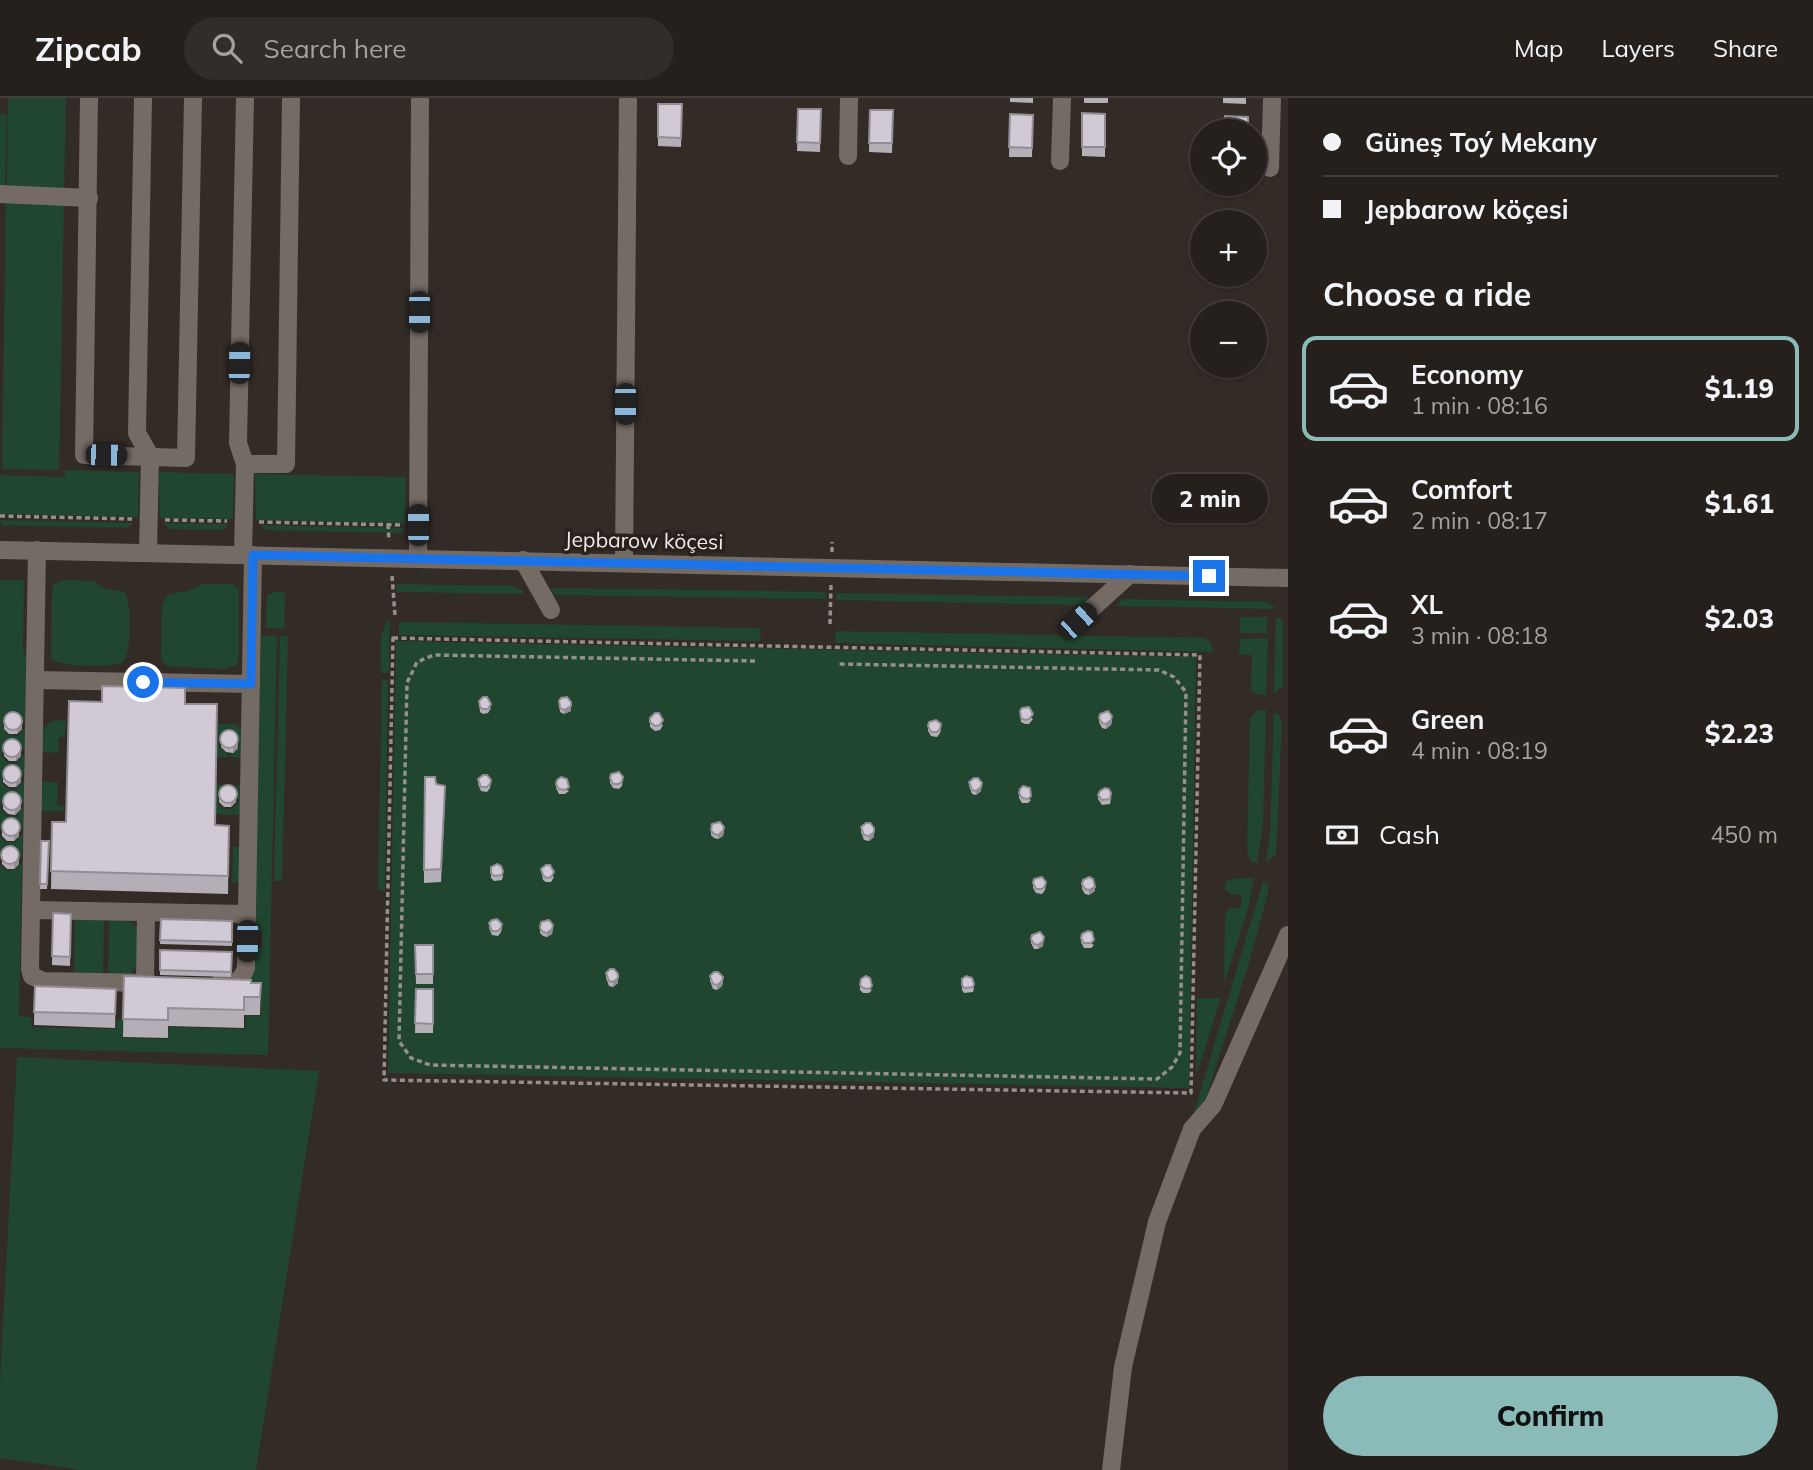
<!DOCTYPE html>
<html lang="en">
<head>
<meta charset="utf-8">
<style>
	:root { --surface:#26201c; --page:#322d29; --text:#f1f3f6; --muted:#a4a3a3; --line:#423e3b; --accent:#8bbbb9 }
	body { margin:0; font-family:Mulish,sans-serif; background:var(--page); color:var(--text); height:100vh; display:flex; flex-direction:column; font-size:26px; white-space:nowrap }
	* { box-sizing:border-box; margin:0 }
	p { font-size:23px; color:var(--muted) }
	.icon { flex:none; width:38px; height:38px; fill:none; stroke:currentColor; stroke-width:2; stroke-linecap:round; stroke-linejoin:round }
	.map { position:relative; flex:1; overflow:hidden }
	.sheet { display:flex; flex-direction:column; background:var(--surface); width:525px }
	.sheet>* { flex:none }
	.top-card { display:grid; align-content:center; height:154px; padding:0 35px; background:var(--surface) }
	.tools { position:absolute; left:1190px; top:21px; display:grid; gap:14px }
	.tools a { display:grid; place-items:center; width:77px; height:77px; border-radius:50%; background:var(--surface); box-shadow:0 2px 5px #0004,0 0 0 2px var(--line); font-size:35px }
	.end { position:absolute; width:32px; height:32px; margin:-16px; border:9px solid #1a73e8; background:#fff; box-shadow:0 0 0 4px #fff }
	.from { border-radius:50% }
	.bubble { position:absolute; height:49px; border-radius:24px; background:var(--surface); box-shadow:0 2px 5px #0004,0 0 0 2px var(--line); font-size:23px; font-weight:800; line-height:49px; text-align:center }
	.car { position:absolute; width:21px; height:42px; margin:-21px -10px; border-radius:9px; box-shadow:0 0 5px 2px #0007; background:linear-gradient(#222 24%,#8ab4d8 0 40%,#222 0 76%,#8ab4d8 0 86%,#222 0) }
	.top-card b { display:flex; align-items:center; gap:24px; height:66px; font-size:26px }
	.top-card b+b { border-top:2px solid var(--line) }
	.top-card i { width:18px; height:18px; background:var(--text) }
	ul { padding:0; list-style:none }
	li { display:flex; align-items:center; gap:21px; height:105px; margin:0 14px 10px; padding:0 21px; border:4px solid transparent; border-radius:14px }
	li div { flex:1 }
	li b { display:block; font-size:26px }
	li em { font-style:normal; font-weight:800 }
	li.current { border-color:var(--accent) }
	li>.icon { width:63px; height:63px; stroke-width:1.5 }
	h2 { padding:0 35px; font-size:32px; line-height:84px }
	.pay { display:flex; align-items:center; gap:18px; height:77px; padding:0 35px; font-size:26px }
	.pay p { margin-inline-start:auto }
	.button { display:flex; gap:14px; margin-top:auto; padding:14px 35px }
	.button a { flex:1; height:80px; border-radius:42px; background:var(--accent); color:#111; font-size:28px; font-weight:800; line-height:80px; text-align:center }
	header { display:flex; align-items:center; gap:42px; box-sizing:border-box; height:98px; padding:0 35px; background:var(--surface); border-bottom:2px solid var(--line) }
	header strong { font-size:33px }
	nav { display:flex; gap:38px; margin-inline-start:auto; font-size:24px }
	.search { width:490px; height:63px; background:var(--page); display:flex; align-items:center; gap:18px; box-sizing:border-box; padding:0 24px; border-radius:38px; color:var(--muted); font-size:26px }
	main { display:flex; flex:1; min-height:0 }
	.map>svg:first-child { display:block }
	.green { fill:#20462f }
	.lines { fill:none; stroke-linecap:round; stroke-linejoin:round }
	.path { stroke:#968f8b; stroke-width:3.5; stroke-dasharray:5 3.5; stroke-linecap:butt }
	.minor { stroke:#756b65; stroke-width:18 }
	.wall { fill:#b4aeb7 }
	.shaded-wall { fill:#928d95 }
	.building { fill:#d1cad5; stroke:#928d95; stroke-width:2 }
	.route { stroke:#1a73e8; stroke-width:9 }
	.labels { text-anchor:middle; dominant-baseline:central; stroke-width:7; stroke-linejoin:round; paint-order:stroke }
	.street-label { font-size:21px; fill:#f0eae7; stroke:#29211c }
</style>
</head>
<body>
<header>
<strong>Zipcab</strong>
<div class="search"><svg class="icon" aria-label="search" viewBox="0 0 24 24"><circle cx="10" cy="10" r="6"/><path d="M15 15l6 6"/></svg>Search here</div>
<nav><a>Map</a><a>Layers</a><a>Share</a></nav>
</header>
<main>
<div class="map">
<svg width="1288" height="1372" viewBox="0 0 1288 1372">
	<rect width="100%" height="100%" fill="#332b26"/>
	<!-- green -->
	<g class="green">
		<polygon points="8,0 66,0 64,93 7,89"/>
		<polygon points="0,16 7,16 5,89 0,89"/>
		<polygon points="6,101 64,106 59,372 2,371"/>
		<polygon points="65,372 139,374 138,419 0,416 0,377 65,379"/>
		<polygon points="159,374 234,376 233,421 160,420"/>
		<polygon points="255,376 406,379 405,425 256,422"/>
		<polygon points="0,422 134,425 127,430 2,427"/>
		<polygon points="163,425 229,426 223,432 170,431"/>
		<polygon points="260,427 405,430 399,435 267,432"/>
		<polygon points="0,482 24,482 23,552 26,559 25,626 17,617 9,617 3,623 3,631 9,637 17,638 25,629 25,653 17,644 8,644 2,650 2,658 8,665 16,665 24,656 24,679 16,671 8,671 2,677 2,685 8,691 16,691 24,682 24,707 16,697 7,698 1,704 1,712 8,718 16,718 23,709 23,733 15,724 6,724 0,730 0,738 6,744 15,744 23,735 22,761 14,752 6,752 0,758 0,766 6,772 14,772 22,764 19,918 31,919 32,929 115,931 116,921 123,921 123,940 168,941 169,929 245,931 246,917 261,918 261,902 232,898 253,850 262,850 262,833 253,833 261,537 277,538 268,957 0,950"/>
		<path d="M63,482L93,483L104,491L125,494C132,507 132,553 123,564C111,570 61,569 51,561L52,490L54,486Z"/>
		<polygon points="202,486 232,486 239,491 239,557 237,567 224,571 168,568 164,566 161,558 162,508 165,500 170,496 189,493"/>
		<polygon points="396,486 513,488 522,492 524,496 396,494"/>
		<polygon points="551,490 825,494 826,501 554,497"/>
		<polygon points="275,494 285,494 284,531 266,530 267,497"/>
		<polygon points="837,495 1087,499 1089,504 1084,507 836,502"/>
		<polygon points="1123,501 1267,504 1277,511 1116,508"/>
		<rect x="1240" y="519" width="27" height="16"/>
		<polygon points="1276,520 1281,520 1283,525 1283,589 1274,595"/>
		<path d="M390,521L389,575H381C381,557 377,534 390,521Z"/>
		<polygon points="399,524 761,530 760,543 399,537"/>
		<polygon points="836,533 1205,540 1211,545 1213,554 835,545"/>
		<polygon points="280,538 288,538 282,783 274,783"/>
		<polygon points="1268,540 1266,597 1256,596 1251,591 1252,557 1239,556 1240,541"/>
		<polygon points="396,543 1196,559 1189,990 388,975"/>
		<polygon points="382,581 388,582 385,793 378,791"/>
		<polygon points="1266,612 1263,726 1257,765 1250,763 1247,752 1250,620 1257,613"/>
		<polygon points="1274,614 1280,617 1282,625 1276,756 1266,765 1270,734"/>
		<polygon points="66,622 65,639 59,639 58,655 41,654 44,629 53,623"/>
		<polygon points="218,626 235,626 241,631 241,660 230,659 231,656 239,650 239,642 234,636 226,635 219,641 219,649 228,656 228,659 217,659"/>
		<polygon points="40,684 58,684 57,708 64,708 64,713 39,713"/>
		<polygon points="216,687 227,687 218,696 218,705 223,711 232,711 238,705 238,697 230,687 241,688 240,717 215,716"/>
		<polygon points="233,749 239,749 239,784 232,784"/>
		<polygon points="1254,780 1247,814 1224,886 1225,817 1230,810 1240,810 1242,797 1230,796 1225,792 1226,784 1231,781"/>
		<polygon points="1263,783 1268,786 1268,795 1248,868 1203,1009 1194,1015"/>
		<polygon points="75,821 104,821 103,879 74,878"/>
		<path d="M109,821C120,822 131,820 137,830V867L129,878L108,879Z"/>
		<polygon points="1197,900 1221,900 1196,978"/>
		<polygon points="17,959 319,973 256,1372 81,1372 0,1360 0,1284"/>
	</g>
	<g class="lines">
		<!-- path -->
		<g class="path">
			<polyline points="0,418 132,421"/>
			<polyline points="165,422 227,423"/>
			<polyline points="259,424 402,427"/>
			<polyline points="388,426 389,443"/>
			<polyline points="832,454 832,444"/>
			<polyline points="392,478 395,518"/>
			<polyline points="830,526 831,486"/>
			<polygon points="393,540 1200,557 1191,995 384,982"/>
			<polyline points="755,563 434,557 417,564 407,585 399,943 411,960 430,967 1157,981 1172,969 1180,955 1186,594 1174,579 1159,572 838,566"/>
		</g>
		<!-- minor -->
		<g class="minor">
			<polyline points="89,0 84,357 186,360 193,0"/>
			<polyline points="143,0 137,335 150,358 148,455"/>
			<polyline points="848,58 849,0"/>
			<polyline points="1060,63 1062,0"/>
			<polyline points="1270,70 1272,0"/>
			<polyline points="0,96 89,100"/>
			<polyline points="245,366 286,366 291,0"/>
			<polyline points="0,452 1288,480"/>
			<polyline points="37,452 30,871 32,878 43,883 148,885"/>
			<polyline points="243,457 245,366 238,345 245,0"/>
			<polyline points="418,460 420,0"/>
			<polyline points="523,462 551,512"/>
			<polyline points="624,464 628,0"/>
			<polyline points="1078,523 1130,476"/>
			<polyline points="35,582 251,586"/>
			<polyline points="31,812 247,816"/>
			<polyline points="145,885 146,814"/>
			<path d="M218,886C232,886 241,885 246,870L253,457"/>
			<polyline points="1111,1372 1123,1269 1157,1124 1192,1031 1213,1007 1288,837"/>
		</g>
	</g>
	<!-- wall -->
	<g class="wall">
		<polygon points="1010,0 1033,0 1033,5 1010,4"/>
		<rect x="1084" y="0" width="24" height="5"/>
		<polygon points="1223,0 1246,0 1246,6 1223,5"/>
		<polygon points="658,6 682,6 681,49 658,48"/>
		<polygon points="798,11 821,11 820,54 797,53"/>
		<polygon points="870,12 893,12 892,55 869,54"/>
		<polygon points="1082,15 1105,16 1105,59 1082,58"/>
		<polygon points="1010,16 1033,17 1032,59 1009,59"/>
		<polygon points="479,603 491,610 488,615 483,616 480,614"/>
		<polygon points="559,603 571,604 571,613 564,616 560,614"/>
		<polygon points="185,606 215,727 229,728 228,796 51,791 52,724 66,724"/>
		<polygon points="1020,613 1033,621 1029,626 1025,626 1021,624"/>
		<polygon points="4,619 22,631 17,636 9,636 4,631"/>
		<polygon points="650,620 663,627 660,632 655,633 650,629"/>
		<polygon points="1099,620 1112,623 1111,627 1106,631 1102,630 1099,624"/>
		<polygon points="928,628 941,631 940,635 937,639 931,638 928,633"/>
		<polygon points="221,637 238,638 238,650 233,655 226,654 221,649"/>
		<polygon points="4,646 21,646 21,658 16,663 9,663 4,658"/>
		<polygon points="3,672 21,672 21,684 16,689 9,689 3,684"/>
		<polygon points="623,679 622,688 619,691 613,690 610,685 610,680"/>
		<polygon points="478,681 491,682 490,690 487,694 481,693 478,686"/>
		<polygon points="969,684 982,685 981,693 976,697 972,696 969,688"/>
		<polygon points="436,686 445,702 441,784 424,785 424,772"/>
		<polygon points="556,686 569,693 565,696 559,696 556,690"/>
		<polygon points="237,693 236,704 231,709 224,709 219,704 219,700"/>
		<polygon points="1019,695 1031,702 1028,705 1022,705 1019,700"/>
		<polygon points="1098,697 1111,700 1110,706 1102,707 1098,701"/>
		<polygon points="3,700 21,700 21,711 15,717 8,716 3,711"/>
		<polygon points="2,726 19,726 19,738 14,743 7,743 2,738"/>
		<polygon points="861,729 874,730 874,739 869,743 864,742 861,734"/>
		<polygon points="711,732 724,733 723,738 718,741 714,740 711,737"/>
		<polygon points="41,743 49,743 47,791 40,791"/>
		<polygon points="2,754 19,754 19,766 14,771 7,771 2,766"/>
		<polygon points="541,771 554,779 551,784 546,784 543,782"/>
		<polygon points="491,775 503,778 502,782 494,783 491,780"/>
		<polygon points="1046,784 1045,792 1042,796 1036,795 1033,790 1033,785"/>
		<polygon points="1082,786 1095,793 1089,797 1085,796 1082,791"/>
		<polygon points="53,815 71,816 70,868 52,867"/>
		<polygon points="161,821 232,823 232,848 160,846"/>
		<polygon points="489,825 502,830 501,834 498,838 492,837 489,830"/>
		<polygon points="540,830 553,831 552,836 547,839 543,838 540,835"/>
		<polygon points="1044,839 1043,848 1038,851 1034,851 1031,845 1031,841"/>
		<polygon points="1081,840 1094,847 1091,850 1084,850 1081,844"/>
		<polygon points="415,847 433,847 433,886 416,886"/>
		<polygon points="160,852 232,854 231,879 160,877"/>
		<polygon points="606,875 618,876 618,885 613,889 609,888 606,880"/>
		<polygon points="124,878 261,885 260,917 244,917 244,930 168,928 168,940 123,939"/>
		<polygon points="710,878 723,884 722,888 717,892 713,891 710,883"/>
		<polygon points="860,887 872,892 869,895 863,895 860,892"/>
		<polygon points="962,887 974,890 973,894 964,895 962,892"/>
		<polygon points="35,888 116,891 115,930 34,927"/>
		<polygon points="416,891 433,891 433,935 415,935"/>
	</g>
	<!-- shaded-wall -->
	<g class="shaded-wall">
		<polygon points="571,608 571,613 564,616 564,612"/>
		<polygon points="1112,618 1111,627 1106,631 1106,626"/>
		<polygon points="22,626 22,631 17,636 17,631"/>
		<polygon points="238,645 238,650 233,655 233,650"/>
		<polygon points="21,654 21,658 16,663 16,659"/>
		<polygon points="21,680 21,684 16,689 16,685"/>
		<polygon points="981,689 981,693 976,697 976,693"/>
		<polygon points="236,700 236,704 231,709 231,705"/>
		<polygon points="21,707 21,711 15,717 15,712"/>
		<polygon points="724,729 723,738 718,741 718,737"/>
		<polygon points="19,733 19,738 14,743 14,738"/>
		<polygon points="874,734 874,739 869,743 869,738"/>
		<polygon points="19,761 19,766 14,771 14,766"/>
		<polygon points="1095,789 1095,793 1089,797 1089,792"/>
		<polygon points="553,827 552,836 547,839 547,835"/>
		<polygon points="1043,843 1043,848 1038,851 1038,847"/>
		<polygon points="723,879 722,888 717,892 717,887"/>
		<polygon points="618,880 618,885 613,889 613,884"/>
	</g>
	<!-- building -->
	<g class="building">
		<polygon points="658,6 682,6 681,40 658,39"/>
		<polygon points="798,11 821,11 820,45 797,44"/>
		<polygon points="870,12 893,12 892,45 869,45"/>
		<polygon points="1082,15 1105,16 1105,49 1082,49"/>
		<polygon points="1010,16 1033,17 1032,50 1009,49"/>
		<polygon points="1225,18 1248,19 1248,33 1224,33"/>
		<polygon points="102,588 185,590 185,606 217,606 215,727 229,728 228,778 51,773 52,724 66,724 69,603 102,604"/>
		<polygon points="483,599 487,599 491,606 488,611 483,611 480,609 479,603"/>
		<polygon points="567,599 571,604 571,608 564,612 560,610 559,603 561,600"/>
		<polygon points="1029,609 1033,616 1029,621 1025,622 1021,620 1020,613 1022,610"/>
		<polygon points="1108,613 1112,618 1111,622 1106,626 1102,625 1099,620 1100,616"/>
		<circle cx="13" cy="623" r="9"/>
		<polygon points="655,615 659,615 663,622 660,627 655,628 650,624 650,620"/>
		<polygon points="936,622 941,626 940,631 937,634 931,634 928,628 929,624"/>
		<circle cx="229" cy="641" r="9"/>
		<circle cx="12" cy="650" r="9"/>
		<circle cx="12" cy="676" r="9"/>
		<polygon points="619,674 623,679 622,683 619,686 613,686 610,680 611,676"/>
		<polygon points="483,677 487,677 491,682 490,686 487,689 481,689 478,681"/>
		<polygon points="425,679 435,679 436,686 445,688 441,771 424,772"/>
		<polygon points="561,679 567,681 569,689 565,692 559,691 556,686 557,682"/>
		<polygon points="974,680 978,680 982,685 981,689 976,693 972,692 969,684"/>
		<circle cx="228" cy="696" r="9"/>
		<polygon points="1023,688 1030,690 1031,698 1028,701 1022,700 1019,695 1020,691"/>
		<polygon points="1105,690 1109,691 1111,695 1110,701 1102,702 1098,697 1100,693"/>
		<circle cx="12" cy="703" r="9"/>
		<circle cx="11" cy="729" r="9"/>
		<polygon points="720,724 724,729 723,733 718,737 714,736 711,732 712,726"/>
		<polygon points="866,725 870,725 874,730 874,734 869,738 864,737 861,729"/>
		<polygon points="41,743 49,743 47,786 40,786"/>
		<circle cx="10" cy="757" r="9"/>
		<polygon points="497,766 501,768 503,773 502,777 494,778 491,775 491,769"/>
		<polygon points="546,767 550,767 554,774 551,779 546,780 543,777 541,771"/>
		<polygon points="1042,779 1046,784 1045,788 1042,791 1036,791 1033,785 1034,781"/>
		<polygon points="1089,779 1093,781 1095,789 1089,792 1085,791 1082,786 1083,782"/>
		<polygon points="53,815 71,816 70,859 52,858"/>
		<polygon points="161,821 232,823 232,844 160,842"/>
		<polygon points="497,821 502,826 501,830 498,833 492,833 489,825 492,822"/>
		<polygon points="549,822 553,827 552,831 547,835 543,834 540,830 541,824"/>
		<polygon points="1088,833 1092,834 1094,842 1091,845 1084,845 1081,840 1082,836"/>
		<polygon points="1040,834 1044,839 1043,843 1038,847 1034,846 1031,841 1032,837"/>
		<polygon points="415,847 433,847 433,876 416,876"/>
		<polygon points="160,852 232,854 231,874 160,872"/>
		<polygon points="610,871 614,871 618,876 618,880 613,884 609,883 606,875"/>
		<polygon points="714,874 718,874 723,879 722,883 717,887 713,886 710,878"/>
		<polygon points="124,878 251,882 251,885 261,885 260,899 244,899 244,912 168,910 168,922 123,921"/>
		<polygon points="866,878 870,880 872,888 869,891 863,890 860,887 861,881"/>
		<polygon points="966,878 972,880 974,886 973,889 964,890 962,887 962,881"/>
		<polygon points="35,888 116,891 115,916 34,914"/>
		<polygon points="416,891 433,891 433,926 415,925"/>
	</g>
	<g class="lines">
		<!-- route -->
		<polyline class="route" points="143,584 251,586 253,457 1209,478"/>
	</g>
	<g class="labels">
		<!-- street labels -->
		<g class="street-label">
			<text transform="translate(644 442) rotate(1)">Jepbarow köçesi</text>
		</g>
	</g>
</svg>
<div class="tools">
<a><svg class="icon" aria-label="locate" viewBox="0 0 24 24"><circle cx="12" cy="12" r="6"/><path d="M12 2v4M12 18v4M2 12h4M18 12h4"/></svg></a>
<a>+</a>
<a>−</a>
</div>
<i class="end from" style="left:143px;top:584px"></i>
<i class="end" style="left:1209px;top:478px"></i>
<div class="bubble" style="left:1152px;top:376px;width:116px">2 min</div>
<i class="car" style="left:419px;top:214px;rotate:180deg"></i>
<i class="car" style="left:239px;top:265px;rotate:1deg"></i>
<i class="car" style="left:625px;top:306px;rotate:180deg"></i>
<i class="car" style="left:106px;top:357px;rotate:91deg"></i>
<i class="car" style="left:418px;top:427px;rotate:0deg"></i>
<i class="car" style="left:1078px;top:523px;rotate:48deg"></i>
<i class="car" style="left:247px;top:843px;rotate:181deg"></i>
</div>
<section class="sheet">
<div class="top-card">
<b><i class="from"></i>Güneş Toý Mekany</b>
<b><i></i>Jepbarow köçesi</b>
</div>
<h2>Choose a ride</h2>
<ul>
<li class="current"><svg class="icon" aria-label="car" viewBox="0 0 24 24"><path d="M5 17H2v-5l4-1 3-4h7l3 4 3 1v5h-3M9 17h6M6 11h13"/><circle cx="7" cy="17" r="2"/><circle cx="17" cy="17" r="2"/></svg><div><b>Economy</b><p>1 min · 08:16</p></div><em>$1.19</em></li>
<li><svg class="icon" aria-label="car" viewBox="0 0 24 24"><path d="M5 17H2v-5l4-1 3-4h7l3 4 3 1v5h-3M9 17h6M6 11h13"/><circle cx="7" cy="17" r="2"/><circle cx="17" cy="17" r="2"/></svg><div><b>Comfort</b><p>2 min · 08:17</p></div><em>$1.61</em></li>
<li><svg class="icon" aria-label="car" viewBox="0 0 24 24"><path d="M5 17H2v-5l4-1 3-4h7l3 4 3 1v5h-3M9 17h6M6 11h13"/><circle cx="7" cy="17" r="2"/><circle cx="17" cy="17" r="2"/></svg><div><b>XL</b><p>3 min · 08:18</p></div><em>$2.03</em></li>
<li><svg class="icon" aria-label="car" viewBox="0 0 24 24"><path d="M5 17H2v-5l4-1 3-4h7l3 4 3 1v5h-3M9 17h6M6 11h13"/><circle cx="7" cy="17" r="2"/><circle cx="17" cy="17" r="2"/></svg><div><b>Green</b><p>4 min · 08:19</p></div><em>$2.23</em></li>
</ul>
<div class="pay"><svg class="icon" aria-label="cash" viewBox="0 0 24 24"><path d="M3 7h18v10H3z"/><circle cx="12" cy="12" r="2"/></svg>Cash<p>450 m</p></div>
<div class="button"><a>Confirm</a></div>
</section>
</main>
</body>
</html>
